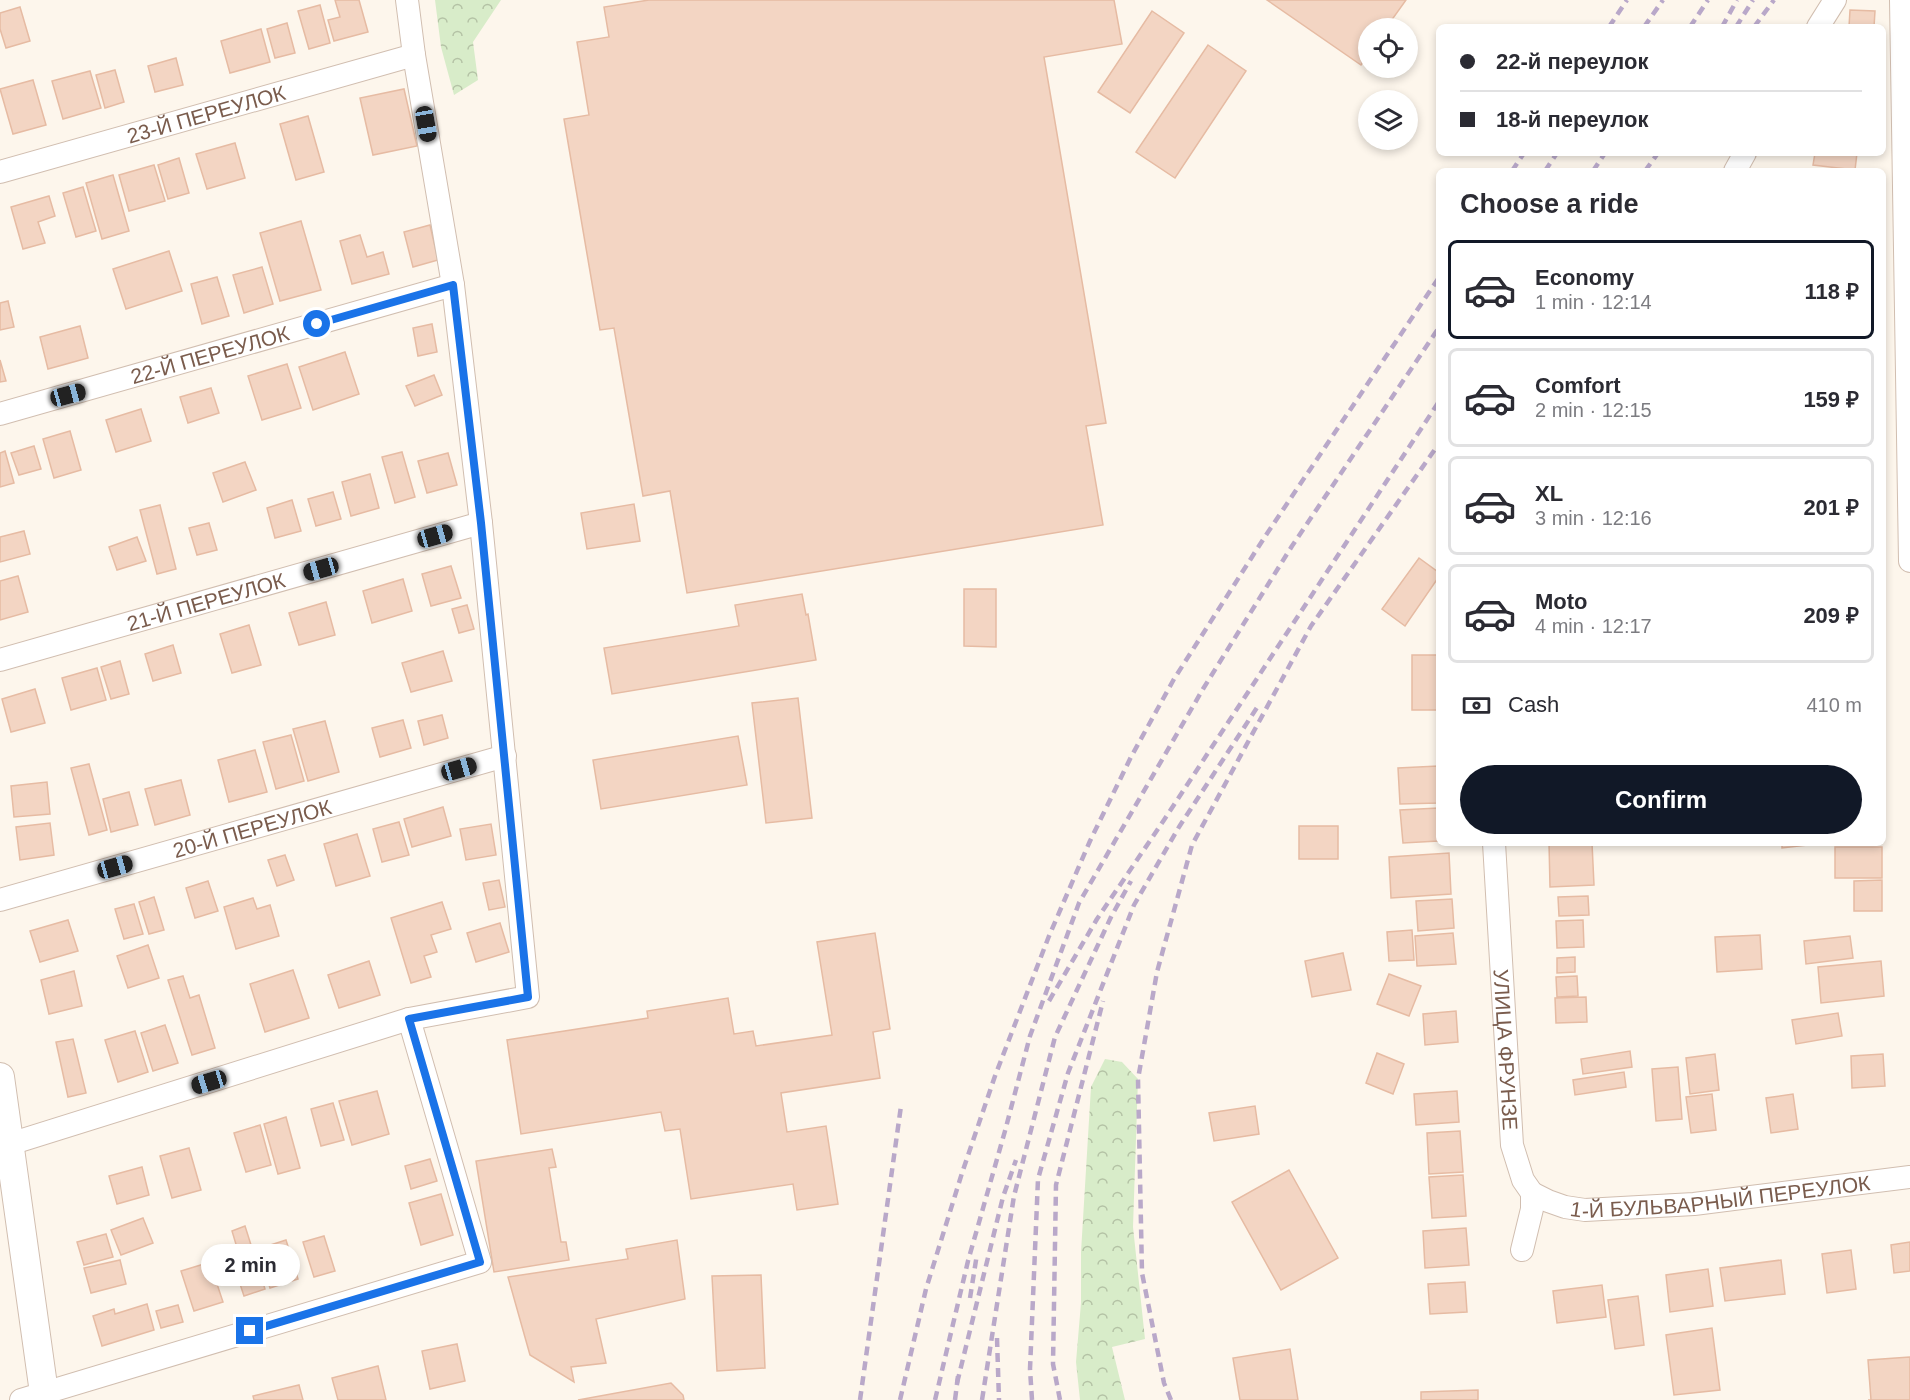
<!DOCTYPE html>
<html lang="en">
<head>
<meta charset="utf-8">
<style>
	:root { --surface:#fff; --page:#f7f7f7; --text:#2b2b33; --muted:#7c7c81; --line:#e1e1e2; --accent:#111827 }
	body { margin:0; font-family:Helvetica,sans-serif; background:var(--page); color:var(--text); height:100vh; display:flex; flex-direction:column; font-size:22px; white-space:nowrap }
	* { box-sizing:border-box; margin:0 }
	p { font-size:20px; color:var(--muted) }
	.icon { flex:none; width:33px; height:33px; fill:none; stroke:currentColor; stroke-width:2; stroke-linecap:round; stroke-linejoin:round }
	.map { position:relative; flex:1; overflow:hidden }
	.panel { position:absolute; left:1436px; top:168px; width:450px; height:678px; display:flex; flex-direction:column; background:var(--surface); border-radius:9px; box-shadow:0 3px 9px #0003 }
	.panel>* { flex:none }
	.guide { position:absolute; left:1436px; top:24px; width:450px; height:132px; border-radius:9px; box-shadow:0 3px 9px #0003; display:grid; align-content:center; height:132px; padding:0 24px; background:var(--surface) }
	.fabs { position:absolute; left:1358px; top:18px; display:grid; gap:12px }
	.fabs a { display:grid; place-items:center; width:60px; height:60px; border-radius:50%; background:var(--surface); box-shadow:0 3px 9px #0003; font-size:30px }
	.end { position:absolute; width:27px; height:27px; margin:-14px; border:8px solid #1a73e8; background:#fff; box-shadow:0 0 0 3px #fff }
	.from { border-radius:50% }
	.bubble { position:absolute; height:42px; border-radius:21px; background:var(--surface); box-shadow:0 3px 9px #0003; font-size:20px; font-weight:800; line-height:42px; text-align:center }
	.car { position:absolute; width:18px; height:36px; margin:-18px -9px; border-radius:8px; box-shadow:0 0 4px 2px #0007; background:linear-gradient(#222 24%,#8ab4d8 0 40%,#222 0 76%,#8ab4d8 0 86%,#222 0) }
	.guide b { display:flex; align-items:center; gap:21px; height:57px; font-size:22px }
	.guide b+b { border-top:2px solid var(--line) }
	.guide i { width:15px; height:15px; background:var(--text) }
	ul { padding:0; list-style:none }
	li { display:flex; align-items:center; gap:18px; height:99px; margin:0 12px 9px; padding:0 12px; border:3px solid var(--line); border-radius:9px }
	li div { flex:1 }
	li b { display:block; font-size:22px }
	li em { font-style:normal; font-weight:800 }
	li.active { border-color:var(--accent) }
	li>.icon { width:54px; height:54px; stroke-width:1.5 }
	h2 { padding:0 24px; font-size:27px; line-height:72px }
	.pay { display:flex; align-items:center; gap:15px; height:66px; padding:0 24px; font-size:22px }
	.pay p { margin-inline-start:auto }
	.primary-button { display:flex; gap:12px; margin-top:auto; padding:12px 24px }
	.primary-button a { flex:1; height:69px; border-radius:36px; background:var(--accent); color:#fff; font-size:24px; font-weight:800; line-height:69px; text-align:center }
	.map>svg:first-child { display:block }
	.forest { fill:url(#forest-crowns) }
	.building { fill:#f3d5c3; stroke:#e6bba3; stroke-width:1.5 }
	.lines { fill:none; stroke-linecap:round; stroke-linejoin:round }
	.minor-casing { stroke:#d1beb0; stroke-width:24 }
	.tertiary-casing { stroke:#d1beb0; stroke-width:30 }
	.minor { stroke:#fff; stroke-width:22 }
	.tertiary { stroke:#fff; stroke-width:28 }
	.rail { stroke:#b9a8c9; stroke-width:4.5; stroke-dasharray:9 6; stroke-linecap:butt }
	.route { stroke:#1a73e8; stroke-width:8 }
	.labels { text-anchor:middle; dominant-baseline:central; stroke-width:4.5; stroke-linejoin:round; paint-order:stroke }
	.street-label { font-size:21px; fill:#7a5c4d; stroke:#fffaf3 }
</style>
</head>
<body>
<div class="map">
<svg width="1910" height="1400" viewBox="0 0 1910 1400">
	<defs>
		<pattern id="forest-crowns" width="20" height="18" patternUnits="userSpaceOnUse" patternTransform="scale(1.5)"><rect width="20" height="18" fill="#d8ecc9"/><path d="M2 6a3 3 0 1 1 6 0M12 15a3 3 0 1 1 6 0" fill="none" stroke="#b4c2a5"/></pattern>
	</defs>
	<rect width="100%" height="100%" fill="#fdf6ec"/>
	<!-- forest -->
	<g class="forest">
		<polygon points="435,0 501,0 473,42 478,80 454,95 441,47"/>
		<polygon points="1105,1059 1122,1062 1138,1079 1133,1227 1145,1339 1112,1347 1125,1400 1080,1400 1076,1362 1081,1303 1081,1252 1091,1087"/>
	</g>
	<!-- building -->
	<g class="building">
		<polygon points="335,0 359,0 368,32 334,41 328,20 340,17"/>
		<polygon points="649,0 1114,0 1122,44 1044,57 1106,423 1086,426 1103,525 687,593 670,491 643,496 614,328 600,330 564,119 589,115 577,42 609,37 604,7"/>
		<polygon points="1267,0 1406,0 1386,28 1368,28 1368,55 1361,65"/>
		<polygon points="320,5 330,43 309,49 298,11"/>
		<polygon points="20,7 30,41 6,48 0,29 0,13"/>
		<polygon points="1850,10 1875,11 1874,27 1849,27"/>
		<polygon points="1152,11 1184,33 1130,113 1098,92"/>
		<polygon points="287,23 295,53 275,58 267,29"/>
		<polygon points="261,29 270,62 230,73 221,41"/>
		<polygon points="1208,45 1246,71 1175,178 1136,152"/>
		<polygon points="176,58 183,85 155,92 148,66"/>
		<polygon points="115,70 124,102 105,108 96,75"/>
		<polygon points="90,71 101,108 63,119 52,81"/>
		<polygon points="33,80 46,125 13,134 0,89"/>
		<polygon points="404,89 417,146 373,155 360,98"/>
		<polygon points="308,116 324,172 296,180 280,124"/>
		<polygon points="235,143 245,178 207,189 196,154"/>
		<polygon points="1815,153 1857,153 1855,170 1813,165"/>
		<polygon points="179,158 189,193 168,199 158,165"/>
		<polygon points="154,165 165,201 129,211 119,175"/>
		<polygon points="113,175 129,231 102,239 86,183"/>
		<polygon points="83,187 96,231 76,237 63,193"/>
		<polygon points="49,196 55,216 38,222 45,243 23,249 11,207"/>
		<polygon points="301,221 321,290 280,301 260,233"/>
		<polygon points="430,225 438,260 413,267 404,232"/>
		<polygon points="360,235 367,257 383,252 389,274 352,284 340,241"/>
		<polygon points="169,251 182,291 126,309 113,269"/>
		<polygon points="262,267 273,304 244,313 233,275"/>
		<polygon points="217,277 229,316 202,324 191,284"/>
		<polygon points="8,301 14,327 0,330 0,303"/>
		<polygon points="432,324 437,352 418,356 413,328"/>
		<polygon points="80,326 88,358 48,369 40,337"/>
		<polygon points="345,352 359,394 313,410 299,367"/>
		<polygon points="0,360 6,381 0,382"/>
		<polygon points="287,364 301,408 262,420 248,376"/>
		<polygon points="434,375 442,395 415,406 406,386"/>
		<polygon points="211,388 219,413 188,423 180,397"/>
		<polygon points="141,409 151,441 116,452 106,420"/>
		<polygon points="70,431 81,470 54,478 43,439"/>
		<polygon points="34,446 41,469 19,475 11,453"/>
		<polygon points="5,451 14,483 0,487 0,453"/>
		<polygon points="402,452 415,497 395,503 382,457"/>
		<polygon points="448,453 457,485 427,493 418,461"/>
		<polygon points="245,462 256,490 223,502 213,473"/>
		<polygon points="370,474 379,508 351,516 342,482"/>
		<polygon points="333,492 341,519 316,526 308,499"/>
		<polygon points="292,500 301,531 275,538 267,508"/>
		<polygon points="634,504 640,541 587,549 581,513"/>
		<polygon points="160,505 176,569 157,574 140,510"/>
		<polygon points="209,523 217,550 197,555 189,528"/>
		<polygon points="24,531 30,554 0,562 0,537"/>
		<polygon points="137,537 146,561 117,570 109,547"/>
		<polygon points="1419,558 1438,572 1438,578 1405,626 1382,609"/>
		<polygon points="451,566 461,598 431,606 422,574"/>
		<polygon points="18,576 28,612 0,620 0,581"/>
		<polygon points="403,579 412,611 372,623 363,591"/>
		<polygon points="964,589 996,589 996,647 964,646"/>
		<polygon points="802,594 806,615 808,614 816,660 612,694 604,648 739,626 735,605"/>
		<polygon points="326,602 335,635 299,645 289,613"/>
		<polygon points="467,605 474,629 459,633 452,609"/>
		<polygon points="249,625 261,665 232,673 220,634"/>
		<polygon points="173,645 181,673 153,681 145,654"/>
		<polygon points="443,651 452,681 411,692 402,663"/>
		<rect x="1412" y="655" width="26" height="55"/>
		<polygon points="120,661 129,694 111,699 101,667"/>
		<polygon points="97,668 106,700 71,710 62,678"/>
		<polygon points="35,689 45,723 11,732 2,699"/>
		<polygon points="798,698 812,818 766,823 752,703"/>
		<polygon points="442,715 448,738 424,745 418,721"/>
		<polygon points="403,720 411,748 380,757 372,728"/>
		<polygon points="325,721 339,772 308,781 293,729"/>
		<polygon points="291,735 304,781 276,789 263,742"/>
		<polygon points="738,736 747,785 601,809 593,760"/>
		<polygon points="255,750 267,792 229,802 218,760"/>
		<polygon points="89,764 107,830 89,835 71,768"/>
		<polygon points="1438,766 1438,803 1400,804 1398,768"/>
		<polygon points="181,780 190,815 155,825 145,789"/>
		<polygon points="47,782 50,814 14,817 11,786"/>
		<polygon points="129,792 138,825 111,832 103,799"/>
		<polygon points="443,807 451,836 412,847 404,819"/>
		<polygon points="1438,808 1438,841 1403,843 1400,810"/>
		<polygon points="399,822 409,855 382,862 373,829"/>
		<polygon points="50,823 54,855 20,860 16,827"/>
		<polygon points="491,824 496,855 466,860 460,829"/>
		<rect x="1299" y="826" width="39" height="33"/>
		<polygon points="357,834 370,876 336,886 324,844"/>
		<polygon points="1549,843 1592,843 1594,885 1550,887"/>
		<polygon points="1782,843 1816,843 1816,844 1782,848"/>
		<rect x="1835" y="847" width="47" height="31"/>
		<polygon points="1449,853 1451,894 1391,898 1389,857"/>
		<polygon points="285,855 294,880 277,886 268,860"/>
		<polygon points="499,880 505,907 489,910 483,883"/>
		<polygon points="1882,880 1882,911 1854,911 1854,881"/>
		<polygon points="208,881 218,911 195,918 186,888"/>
		<polygon points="1588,896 1589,915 1559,916 1558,897"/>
		<polygon points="154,897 164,930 149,934 139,902"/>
		<polygon points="253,898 257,909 270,905 279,936 236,949 224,907"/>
		<polygon points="1452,899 1454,928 1418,931 1416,901"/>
		<polygon points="442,902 451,929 431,935 437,952 424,956 431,977 411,983 391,918"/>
		<polygon points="134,904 143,934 124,939 115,909"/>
		<polygon points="68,920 78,951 40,962 30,931"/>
		<polygon points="1583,920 1584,947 1557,948 1556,921"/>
		<polygon points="500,923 509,952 476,962 467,933"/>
		<polygon points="1412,930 1414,960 1389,961 1387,932"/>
		<polygon points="875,933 890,1029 873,1032 880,1078 781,1093 787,1132 826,1126 838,1204 797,1210 793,1184 691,1199 680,1129 665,1131 661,1112 521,1134 507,1040 648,1018 647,1011 728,998 734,1034 753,1031 756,1046 832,1035 817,942"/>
		<polygon points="1453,933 1456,964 1417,966 1415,936"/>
		<polygon points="1760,935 1762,969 1717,972 1715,937"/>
		<polygon points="1850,936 1853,958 1806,964 1804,941"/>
		<polygon points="148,945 159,978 128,988 117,956"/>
		<polygon points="1343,953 1351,990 1312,997 1305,961"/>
		<polygon points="1575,957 1575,972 1557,973 1557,958"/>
		<polygon points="369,961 380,995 339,1008 328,975"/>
		<polygon points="1881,961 1884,996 1821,1003 1818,967"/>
		<polygon points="293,970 309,1018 265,1032 250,984"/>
		<polygon points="74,971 82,1006 49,1014 41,980"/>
		<polygon points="1389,974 1421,986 1409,1016 1377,1004"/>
		<polygon points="183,976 190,998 199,995 215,1048 192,1055 168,980"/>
		<polygon points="1577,976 1578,996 1557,997 1556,977"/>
		<polygon points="1586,997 1587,1022 1556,1023 1555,998"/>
		<polygon points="1456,1011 1458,1042 1425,1045 1423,1014"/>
		<polygon points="1838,1013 1842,1036 1796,1044 1792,1020"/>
		<polygon points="165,1025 178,1063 153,1071 141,1033"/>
		<polygon points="135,1031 148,1072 118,1082 105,1040"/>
		<polygon points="73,1039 86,1093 68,1097 56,1042"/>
		<polygon points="1630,1051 1632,1067 1583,1074 1581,1059"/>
		<polygon points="1377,1053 1404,1064 1393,1094 1366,1083"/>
		<polygon points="1715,1054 1719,1090 1690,1094 1686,1058"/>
		<polygon points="1883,1054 1885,1086 1852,1088 1851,1056"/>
		<polygon points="1678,1067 1682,1119 1656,1121 1652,1069"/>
		<polygon points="1624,1072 1626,1087 1575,1095 1573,1080"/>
		<polygon points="377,1091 389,1134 352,1145 339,1101"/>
		<polygon points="1457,1091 1459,1122 1416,1125 1414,1094"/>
		<polygon points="1712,1094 1716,1130 1691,1133 1686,1097"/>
		<polygon points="1793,1094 1798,1129 1771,1133 1766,1098"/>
		<polygon points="333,1103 344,1140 321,1146 311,1109"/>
		<polygon points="1255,1106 1259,1134 1214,1141 1209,1113"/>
		<polygon points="286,1117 300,1168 278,1174 264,1124"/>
		<polygon points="260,1125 271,1165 246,1172 234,1133"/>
		<polygon points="1460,1131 1463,1172 1429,1174 1427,1133"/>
		<polygon points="189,1148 201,1190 172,1198 160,1156"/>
		<polygon points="552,1149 556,1167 549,1168 561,1242 566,1242 569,1260 494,1272 476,1161"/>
		<polygon points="430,1159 437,1181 411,1189 405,1166"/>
		<polygon points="142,1167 149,1195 117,1204 109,1176"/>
		<polygon points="1289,1170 1338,1258 1281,1290 1232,1202"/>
		<polygon points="1463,1175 1466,1216 1432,1218 1429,1177"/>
		<polygon points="441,1194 453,1235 421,1245 409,1203"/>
		<polygon points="143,1218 153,1243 121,1255 111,1230"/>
		<polygon points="245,1226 265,1289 244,1296 230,1254 238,1251 232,1231"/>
		<polygon points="1466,1228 1469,1265 1425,1268 1423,1231"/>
		<polygon points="106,1234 113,1257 84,1265 77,1242"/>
		<polygon points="324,1236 335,1271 314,1277 303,1242"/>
		<polygon points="286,1240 298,1279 270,1288 258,1249"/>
		<polygon points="677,1240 685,1299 596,1319 606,1363 571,1367 574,1382 530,1355 508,1277 628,1259 626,1249"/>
		<polygon points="1910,1242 1910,1271 1894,1273 1891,1245"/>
		<polygon points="1851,1250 1856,1289 1827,1293 1822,1254"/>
		<polygon points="120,1260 126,1284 91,1293 84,1268"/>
		<polygon points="217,1260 224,1282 217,1284 223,1302 194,1311 181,1271"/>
		<polygon points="1781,1260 1785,1294 1725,1301 1720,1268"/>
		<polygon points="1708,1269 1713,1306 1670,1312 1666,1275"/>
		<polygon points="761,1275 765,1368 717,1371 712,1276"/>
		<polygon points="1465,1282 1467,1312 1430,1314 1428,1284"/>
		<polygon points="1602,1285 1606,1317 1557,1323 1553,1291"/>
		<polygon points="1638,1296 1644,1345 1615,1349 1608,1300"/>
		<polygon points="147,1304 154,1330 102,1346 93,1316 114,1309 115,1314"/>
		<polygon points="178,1305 183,1322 161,1328 156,1311"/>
		<polygon points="1712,1328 1720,1390 1674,1395 1666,1335"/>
		<polygon points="457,1344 465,1381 430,1389 422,1351"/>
		<polygon points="1290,1349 1298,1400 1240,1400 1233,1358"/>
		<polygon points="1910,1357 1910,1400 1868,1400 1871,1400 1868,1360"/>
		<polygon points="378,1366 386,1400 338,1400 332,1378"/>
		<polygon points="671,1383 683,1395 684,1400 578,1400"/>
		<polygon points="299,1385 303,1400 254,1400 253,1396"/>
		<polygon points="1478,1390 1478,1400 1421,1400 1421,1392"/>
	</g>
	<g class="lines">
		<!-- minor casing -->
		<g class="minor-casing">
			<g id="minor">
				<polyline points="1901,0 1910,561"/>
				<polyline points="1818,27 1835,0"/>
				<polyline points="1735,171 1745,153"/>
				<path id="s1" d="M0,172L414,55"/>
				<path id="s2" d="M0,414L453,285"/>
				<path id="s3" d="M0,660L481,523"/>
				<path id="s4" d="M1494,843L1512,1145L1523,1180L1532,1193V1209L1522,1250"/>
				<path id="s5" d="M0,900L505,756"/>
				<polyline points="0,1147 409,1019 528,997 481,523 453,285 414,55 407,0"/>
				<path id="s6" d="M1532,1193L1548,1201L1565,1207L1585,1210L1694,1204L1910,1177"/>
				<polyline points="21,1400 480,1262 409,1019"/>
			</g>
		</g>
		<!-- tertiary casing -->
		<g class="tertiary-casing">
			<polyline id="tertiary" points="0,1077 45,1400"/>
		</g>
		<!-- minor -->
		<use href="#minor" class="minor"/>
		<!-- tertiary -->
		<use href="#tertiary" class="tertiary"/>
		<!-- rail -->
		<g class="rail">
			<polyline points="1609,27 1627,0"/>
			<polyline points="1644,27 1663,0"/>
			<polyline points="1690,27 1708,0"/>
			<polyline points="1722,27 1737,0"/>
			<polyline points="1736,27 1753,0"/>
			<polyline points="1754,27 1774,0"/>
			<polyline points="1512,171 1524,153"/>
			<polyline points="1545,171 1557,153"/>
			<polyline points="1593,171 1605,153"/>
			<polyline points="1645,171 1658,153"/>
			<polyline points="1049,1001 1097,919 1164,820 1438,403"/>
			<polyline points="970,1298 977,1254"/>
			<polyline points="997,1338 999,1400"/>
			<polyline points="957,1383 1003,1197 1016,1160"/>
			<polyline points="860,1400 901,1106"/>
			<polyline points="900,1400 926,1289 962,1173 995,1076 1049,936 1090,841 1131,757 1174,679 1266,535 1438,279"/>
			<polyline points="935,1400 968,1261 1005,1131 1030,1036 1079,903 1203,689 1292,546 1438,329"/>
			<polyline points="955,1400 958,1376"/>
			<polyline points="982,1400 1014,1196 1055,1037 1111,917 1131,881"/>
			<polyline points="1032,1400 1030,1369 1038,1179 1068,1073 1134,905 1179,827 1260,703"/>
			<polyline points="1060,1400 1053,1364 1056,1185 1103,1001"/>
			<polyline points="1171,1400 1164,1383 1142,1273 1138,1079 1157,972 1192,845 1311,626 1438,445"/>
		</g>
	</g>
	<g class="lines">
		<!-- route -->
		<polyline class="route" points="250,1331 480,1262 409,1019 528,997 481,523 453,285 317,324"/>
	</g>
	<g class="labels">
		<!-- street labels -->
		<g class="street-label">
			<text stroke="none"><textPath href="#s1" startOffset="214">23-Й ПЕРЕУЛОК</textPath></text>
			<text stroke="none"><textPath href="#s2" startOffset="218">22-Й ПЕРЕУЛОК</textPath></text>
			<text stroke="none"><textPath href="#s3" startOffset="214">21-Й ПЕРЕУЛОК</textPath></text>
			<text stroke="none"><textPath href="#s5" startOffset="262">20-Й ПЕРЕУЛОК</textPath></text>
			<text stroke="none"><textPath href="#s4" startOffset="207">УЛИЦА ФРУНЗЕ</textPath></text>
			<text stroke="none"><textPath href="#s6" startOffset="192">1-Й БУЛЬВАРНЫЙ ПЕРЕУЛОК</textPath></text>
		</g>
	</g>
</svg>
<div class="fabs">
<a><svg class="icon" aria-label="locate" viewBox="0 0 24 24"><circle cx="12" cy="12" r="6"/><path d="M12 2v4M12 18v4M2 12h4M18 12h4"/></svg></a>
<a><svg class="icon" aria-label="layers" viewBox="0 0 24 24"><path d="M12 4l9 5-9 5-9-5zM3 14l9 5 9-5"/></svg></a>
</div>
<i class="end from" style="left:317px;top:324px"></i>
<i class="end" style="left:250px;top:1331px"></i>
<div class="bubble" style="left:201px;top:1244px;width:99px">2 min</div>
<i class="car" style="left:426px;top:124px;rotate:170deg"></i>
<i class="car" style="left:68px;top:395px;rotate:75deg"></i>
<i class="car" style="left:435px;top:536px;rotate:74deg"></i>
<i class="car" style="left:321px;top:569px;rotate:254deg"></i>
<i class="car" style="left:459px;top:769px;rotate:74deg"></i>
<i class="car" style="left:115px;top:867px;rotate:74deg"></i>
<i class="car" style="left:209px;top:1082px;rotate:253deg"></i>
<div class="guide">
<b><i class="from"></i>22-й переулок</b>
<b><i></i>18-й переулок</b>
</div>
<section class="panel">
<h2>Choose a ride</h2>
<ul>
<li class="active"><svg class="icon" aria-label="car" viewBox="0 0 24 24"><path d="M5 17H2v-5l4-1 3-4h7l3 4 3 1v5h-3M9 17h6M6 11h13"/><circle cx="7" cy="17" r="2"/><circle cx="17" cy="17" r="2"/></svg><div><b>Economy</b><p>1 min · 12:14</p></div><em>118 ₽</em></li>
<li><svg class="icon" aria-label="car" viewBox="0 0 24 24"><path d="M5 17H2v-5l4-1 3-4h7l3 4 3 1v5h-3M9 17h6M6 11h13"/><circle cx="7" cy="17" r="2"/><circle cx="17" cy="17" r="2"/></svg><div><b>Comfort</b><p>2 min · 12:15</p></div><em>159 ₽</em></li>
<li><svg class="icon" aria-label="car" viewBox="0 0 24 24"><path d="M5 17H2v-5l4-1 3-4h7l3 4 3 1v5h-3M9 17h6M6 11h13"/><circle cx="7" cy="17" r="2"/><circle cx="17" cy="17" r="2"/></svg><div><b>XL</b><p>3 min · 12:16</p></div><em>201 ₽</em></li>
<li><svg class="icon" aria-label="car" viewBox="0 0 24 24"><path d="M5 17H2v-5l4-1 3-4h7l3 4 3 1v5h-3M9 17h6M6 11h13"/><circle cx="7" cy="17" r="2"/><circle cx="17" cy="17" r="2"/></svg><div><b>Moto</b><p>4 min · 12:17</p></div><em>209 ₽</em></li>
</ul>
<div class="pay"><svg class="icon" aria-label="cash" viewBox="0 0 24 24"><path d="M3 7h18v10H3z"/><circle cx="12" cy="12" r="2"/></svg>Cash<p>410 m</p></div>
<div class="primary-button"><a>Confirm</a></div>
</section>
</div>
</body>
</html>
